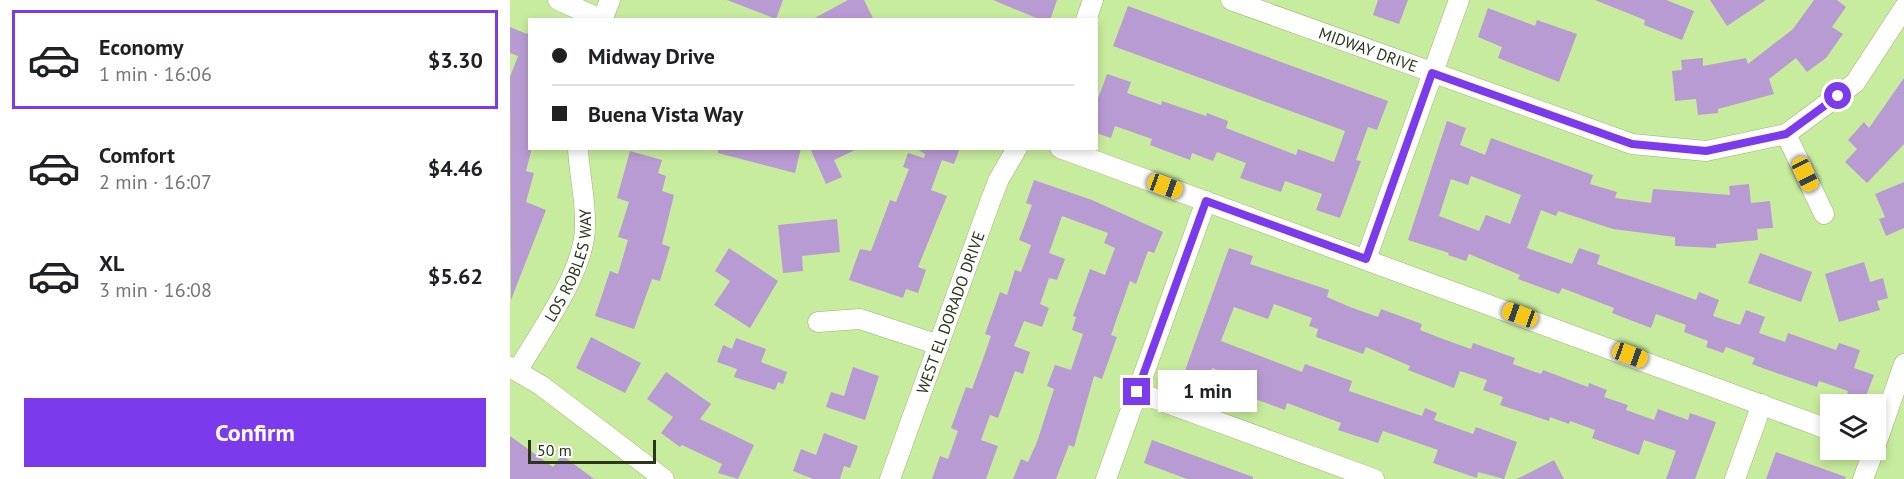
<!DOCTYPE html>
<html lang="en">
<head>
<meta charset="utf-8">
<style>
	:root { --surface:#fff; --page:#f6f6f6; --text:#202124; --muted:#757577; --line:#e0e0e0; --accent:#7c3aed }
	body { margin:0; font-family:"PT Sans",sans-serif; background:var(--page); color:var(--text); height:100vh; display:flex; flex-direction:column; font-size:22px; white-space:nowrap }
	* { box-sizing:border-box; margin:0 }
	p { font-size:20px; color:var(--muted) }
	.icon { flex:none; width:33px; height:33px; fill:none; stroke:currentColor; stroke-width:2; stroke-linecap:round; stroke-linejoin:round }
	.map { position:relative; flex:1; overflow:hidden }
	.panel { display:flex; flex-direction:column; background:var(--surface); width:510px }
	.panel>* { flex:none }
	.guide { position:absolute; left:18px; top:18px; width:570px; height:132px; border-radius:0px; box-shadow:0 3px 9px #0003; display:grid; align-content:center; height:132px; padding:0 24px; background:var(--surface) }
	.tools { position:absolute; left:1310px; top:394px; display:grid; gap:12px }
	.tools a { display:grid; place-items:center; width:66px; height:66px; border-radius:0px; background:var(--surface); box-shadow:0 3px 9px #0003; font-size:30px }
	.scale { position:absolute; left:18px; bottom:15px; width:128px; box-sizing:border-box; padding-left:6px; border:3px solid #293718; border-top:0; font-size:16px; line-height:21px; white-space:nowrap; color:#293718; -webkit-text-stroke:4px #fefefe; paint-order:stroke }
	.end { position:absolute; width:27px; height:27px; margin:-14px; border:8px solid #7c3aed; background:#fff; box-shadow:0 0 0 3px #fff }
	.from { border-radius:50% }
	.bubble { position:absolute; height:42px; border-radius:0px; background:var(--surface); box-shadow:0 3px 9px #0003; font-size:20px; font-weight:700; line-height:42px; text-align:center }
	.car { position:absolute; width:18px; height:36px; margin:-18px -9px; border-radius:8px; box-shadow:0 0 4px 2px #0007; background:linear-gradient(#f5c518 24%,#345 0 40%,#f5c518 0 76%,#345 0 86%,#f5c518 0) }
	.guide b { display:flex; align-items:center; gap:21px; height:57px; font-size:22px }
	.guide b+b { border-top:2px solid var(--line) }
	.guide i { width:15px; height:15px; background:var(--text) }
	ul { padding:10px 0 0; list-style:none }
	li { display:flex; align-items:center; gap:18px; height:99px; margin:0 12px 9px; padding:0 12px; border:3px solid transparent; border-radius:0px }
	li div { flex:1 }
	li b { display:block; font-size:22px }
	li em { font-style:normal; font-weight:700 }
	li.active { border-color:var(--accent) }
	li>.icon { width:54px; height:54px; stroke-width:1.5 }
	.primary-button { display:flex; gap:12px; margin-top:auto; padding:12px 24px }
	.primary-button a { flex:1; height:69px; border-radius:0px; background:var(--accent); color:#fff; font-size:24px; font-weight:700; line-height:69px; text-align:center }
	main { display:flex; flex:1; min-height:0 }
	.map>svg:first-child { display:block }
	.building { fill:#b99bd3; fill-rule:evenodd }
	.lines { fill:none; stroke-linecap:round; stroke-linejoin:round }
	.minor-casing { stroke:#95b76b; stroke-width:21 }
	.minor { stroke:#fff; stroke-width:20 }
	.route { stroke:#7c3aed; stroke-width:8 }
	.labels { text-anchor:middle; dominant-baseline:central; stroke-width:6; stroke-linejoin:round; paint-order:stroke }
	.street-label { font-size:16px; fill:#293718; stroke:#fefefe }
</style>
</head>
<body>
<main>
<section class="panel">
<ul>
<li class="active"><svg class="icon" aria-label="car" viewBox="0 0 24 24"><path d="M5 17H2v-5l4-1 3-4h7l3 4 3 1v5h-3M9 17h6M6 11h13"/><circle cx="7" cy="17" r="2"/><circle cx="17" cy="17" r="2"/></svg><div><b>Economy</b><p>1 min · 16:06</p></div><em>$3.30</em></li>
<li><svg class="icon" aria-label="car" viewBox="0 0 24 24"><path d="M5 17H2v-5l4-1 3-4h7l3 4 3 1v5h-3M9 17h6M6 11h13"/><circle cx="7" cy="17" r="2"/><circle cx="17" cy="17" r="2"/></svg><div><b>Comfort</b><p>2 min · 16:07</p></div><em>$4.46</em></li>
<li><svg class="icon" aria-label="car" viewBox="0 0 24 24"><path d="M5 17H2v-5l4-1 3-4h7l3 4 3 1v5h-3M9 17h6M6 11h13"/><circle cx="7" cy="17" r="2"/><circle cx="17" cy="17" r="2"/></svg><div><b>XL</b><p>3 min · 16:08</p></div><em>$5.62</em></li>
</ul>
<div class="primary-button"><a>Confirm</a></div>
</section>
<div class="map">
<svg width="1394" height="479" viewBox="0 0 1394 479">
	<rect width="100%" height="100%" fill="#c7ec9d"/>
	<!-- building -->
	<g class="building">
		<polygon points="217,0 273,0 266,19"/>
		<polygon points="338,0 354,0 364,20 301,20"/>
		<polygon points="483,0 547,0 540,20 531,20"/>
		<polygon points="868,0 898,0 889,24 863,15"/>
		<polygon points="1085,0 1156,0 1184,11 1172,40 1134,25 1135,20"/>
		<polygon points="1200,0 1256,0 1217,26"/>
		<polygon points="1304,0 1327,0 1336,7 1322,27 1333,34 1316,58 1297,72 1286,58 1259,79 1264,94 1208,109 1208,113 1188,115 1186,99 1165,101 1162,71 1172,70 1171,60 1193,58 1193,66 1236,58 1238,64 1283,29"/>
		<polygon points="618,6 878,101 867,130 858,127 846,160 851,161 830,218 806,210 812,194 775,181 771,192 730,178 736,163 707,152 703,161 682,153 680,160 640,145 642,139 605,126 601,138 586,133 586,104 597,74 621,82 617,93 651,105 652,101 696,116 697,113 718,121 716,128 786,155 788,149 824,162 835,131 603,46"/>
		<polygon points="978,8 1025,26 1027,20 1067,34 1049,82 988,58 992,47 968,37"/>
		<polygon points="0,27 17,34 20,30 20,148 22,148 16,171 24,173 16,202 36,210 1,300 0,77 8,56 0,53"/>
		<polygon points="1394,78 1394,144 1357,183 1335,162 1347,149 1338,140 1354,122 1359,128"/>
		<path d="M937,121L956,128L950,145L975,155L981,138L1083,175L1080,184L1107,192L1105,198L1141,203L1143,189L1220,195L1219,186L1239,184L1241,203L1260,201L1263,228L1247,229L1248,240L1206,244V248L1165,246V237L1103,229L1048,211L1046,216L1031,210L1017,248L1062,264L1069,248L1090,255L1087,264L1186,300L1189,292L1209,300L1203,316L1230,325L1236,310L1255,317L1249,333L1275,342L1278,333L1326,350L1329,343L1350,350L1344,368L1364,375L1353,404L1336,398L1338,391L1309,381L1307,387L1255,369L1242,364L1245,358L1216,347L1213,353L1196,347L1198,341L1174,332L1176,325L1146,314L1141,328L1102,313L1104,308L1052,288L1049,294L1008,279L1010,275L959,254L956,261L938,255L939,253L898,240ZM961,176L1011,195L1000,224L976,215L969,231L929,216L941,179L958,185Z"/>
		<polygon points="208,148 291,148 285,173 208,153"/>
		<polygon points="300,148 349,148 324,160 332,177 316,184"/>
		<polygon points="405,148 450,148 444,164 432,160 421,190 437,196 408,267 416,270 408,293 396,289 393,298 339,280 350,249 361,251 380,200 386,202 399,169 393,167 398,153 414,158 415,154"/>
		<polygon points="120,151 152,160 148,173 156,176 152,191 164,195 152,244 160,247 150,281 142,279 124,329 85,316 100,271 108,274 118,240 108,237 119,202 107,198"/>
		<polygon points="524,180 582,200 653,232 644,253 638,251 626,284 620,281 601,335 607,337 592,379 584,376 564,447 559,445 546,479 503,479 511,459 518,462 527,442 544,389 537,386 545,365 561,370 573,334 562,330 566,317 563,316 580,269 595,275 605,248 594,243 598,233 552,216 539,253 555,259 547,280 539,278 530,304 539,308 532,327 514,321 504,346 520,352 513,374 505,371 488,418 480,415 471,440 488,446 476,479 422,479 430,456 438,459 448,431 441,428 456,387 462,389 473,359 481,336 475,334 490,292 497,295 505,270 511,272 521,245 509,240 522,205 516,203"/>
		<polygon points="1394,182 1394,228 1376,236 1369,219 1375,217 1365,194"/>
		<polygon points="327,219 330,252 292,256 293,271 273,273 268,225"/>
		<polygon points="219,248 268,281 240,328 204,305 220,281 205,271"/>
		<polygon points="719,248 743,256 740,264 819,290 817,297 840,307 868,317 871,309 912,324 910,330 933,339 961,349 963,343 1005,358 1003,364 1031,374 1033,370 1078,387 1079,383 1097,390 1094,397 1118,405 1116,410 1144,420 1148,409 1178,420 1180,413 1206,422 1185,479 1156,479 1166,451 1134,440 1129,455 1082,438 1085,430 1060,421 1059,424 1040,417 1039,421 990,405 993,397 973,390 977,380 950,371 944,388 898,370 900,366 856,347 853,354 806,337 808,329 799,326 802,318 764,304 758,319 724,307 711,341 792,372 795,364 842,381 839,391 912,416 915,408 927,413 924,420 963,434 966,427 1007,442 994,479 968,472 967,478 923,463 928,450 873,431 868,443 828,430 831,423 777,403 775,410 753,402 735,395 740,382 702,368 696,387 672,379"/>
		<polygon points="1250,253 1302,272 1291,302 1238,283"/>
		<polygon points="1354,262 1360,282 1373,278 1378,298 1367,301 1370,310 1329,322 1315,274"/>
		<polygon points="81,337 131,363 115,393 66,368"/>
		<polygon points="226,338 256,349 251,362 277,372 273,384 268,382 265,390 224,377 227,369 207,362 213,345 222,349"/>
		<polygon points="343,367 369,376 355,420 316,407 321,392 334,396"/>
		<polygon points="156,372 201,404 190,419 244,445 228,479 208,473 212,464 172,445 170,447 151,433 163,417 137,399"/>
		<polygon points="314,433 348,446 340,468 334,466 330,479 303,479 283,471 291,449 306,455"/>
		<polygon points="0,436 43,467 52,455 84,479 0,479"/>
		<polygon points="642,440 743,477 743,479 677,479 634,463"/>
		<polygon points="1266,452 1336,477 1335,479 1256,479"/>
		<polygon points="1044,460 1054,479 1007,479"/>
	</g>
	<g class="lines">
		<!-- minor casing -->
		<g class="minor-casing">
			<g id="minor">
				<polyline points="48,0 93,20"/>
				<path id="s1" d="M721,0L1122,144L1196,151L1276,134L1345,83L1394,8"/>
				<polyline points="92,20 100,0"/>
				<polyline points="576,20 583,0"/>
				<polyline points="1276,134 1314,214"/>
				<polyline points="550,148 1320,430"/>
				<polyline points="856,259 949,0"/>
				<polyline points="308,322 350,319 429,345"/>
				<polyline points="0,367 32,386 154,479"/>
				<path id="s2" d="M8,370C30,331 75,272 75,226C76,200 69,174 68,148"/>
				<polyline points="627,392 864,479"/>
				<polyline points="1365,447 1394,364"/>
				<path id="s3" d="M380,479L480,202L489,179L507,148"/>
				<polyline points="596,479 696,201"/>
				<polyline points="1225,479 1252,404"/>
				<polyline points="1353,479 1364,450"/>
			</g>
		</g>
		<!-- minor -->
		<use href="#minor" class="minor"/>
	</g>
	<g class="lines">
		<!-- route -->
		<polyline class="route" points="627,392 696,201 856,259 922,73 1122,144 1196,151 1276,134 1328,96"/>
	</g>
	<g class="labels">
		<!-- street labels -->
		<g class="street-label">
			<text stroke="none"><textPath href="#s1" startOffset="146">MIDWAY DRIVE</textPath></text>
			<text stroke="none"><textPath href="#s2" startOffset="118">LOS ROBLES WAY</textPath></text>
			<text stroke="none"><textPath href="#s3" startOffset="177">WEST EL DORADO DRIVE</textPath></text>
		</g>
	</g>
</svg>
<div class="tools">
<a><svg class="icon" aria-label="layers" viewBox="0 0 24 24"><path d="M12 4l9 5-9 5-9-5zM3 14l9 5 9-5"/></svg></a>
</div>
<div class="scale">50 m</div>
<i class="end from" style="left:1328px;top:96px"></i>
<i class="end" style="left:627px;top:392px"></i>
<div class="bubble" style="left:648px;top:370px;width:99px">1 min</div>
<i class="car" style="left:1295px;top:174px;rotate:154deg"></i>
<i class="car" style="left:655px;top:186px;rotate:110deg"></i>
<i class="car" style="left:1010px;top:315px;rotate:290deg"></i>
<i class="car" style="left:1120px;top:355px;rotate:110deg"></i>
<div class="guide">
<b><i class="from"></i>Midway Drive</b>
<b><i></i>Buena Vista Way</b>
</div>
</div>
</main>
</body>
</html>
